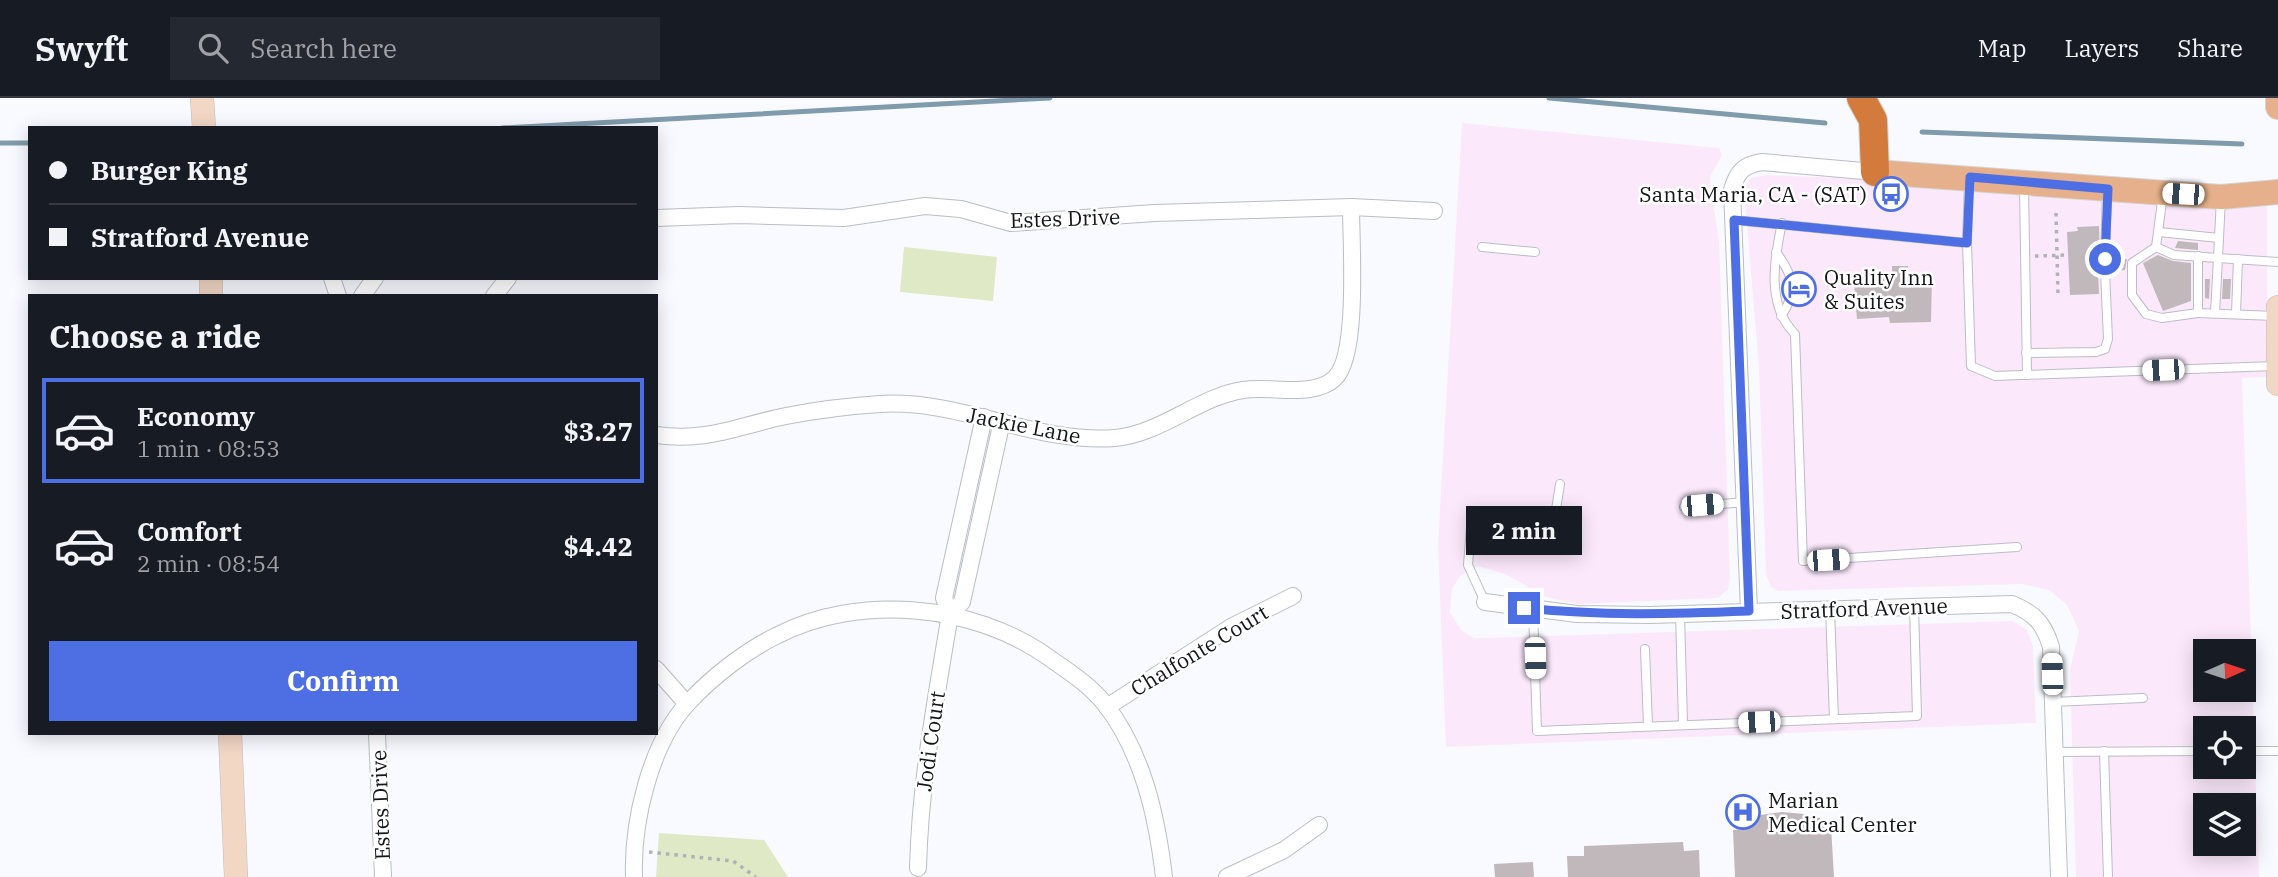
<!DOCTYPE html>
<html lang="en">
<head>
<meta charset="utf-8">
<style>
	:root { --surface:#171b24; --page:#242831; --text:#f1f3f6; --muted:#9ea1a6; --line:#363941; --accent:#4e6fe3 }
	body { margin:0; font-family:"IBM Plex Serif",serif; background:var(--page); color:var(--text); height:100vh; display:flex; flex-direction:column; font-size:26px; white-space:nowrap }
	* { box-sizing:border-box; margin:0 }
	p { font-size:23px; color:var(--muted) }
	.icon { flex:none; width:38px; height:38px; fill:none; stroke:currentColor; stroke-width:2; stroke-linecap:round; stroke-linejoin:round }
	.map { position:relative; flex:1; overflow:hidden }
	.sheet { position:absolute; left:28px; top:196px; width:630px; height:441px; display:flex; flex-direction:column; background:var(--surface); border-radius:0px; box-shadow:0 4px 18px #0003 }
	.sheet>* { flex:none }
	.guide { position:absolute; left:28px; top:28px; width:630px; height:154px; border-radius:0px; box-shadow:0 4px 18px #0003; display:grid; align-content:center; height:154px; padding:0 21px; background:var(--surface) }
	.needle { width:46px; rotate:87deg }
	.buttons { position:absolute; left:2193px; top:541px; display:grid; gap:14px }
	.buttons a { display:grid; place-items:center; width:63px; height:63px; border-radius:0px; background:var(--surface); box-shadow:0 4px 18px #0003; font-size:35px }
	.end { position:absolute; width:32px; height:32px; margin:-16px; border:9px solid #4e6fe3; background:#fff; box-shadow:0 0 0 4px #fff }
	.from { border-radius:50% }
	.bubble { position:absolute; height:49px; border-radius:0px; background:var(--surface); box-shadow:0 4px 18px #0003; font-size:23px; font-weight:800; line-height:49px; text-align:center }
	.car { position:absolute; width:21px; height:42px; margin:-21px -10px; border-radius:9px; box-shadow:0 0 5px 2px #0007; background:linear-gradient(#fff 24%,#345 0 40%,#fff 0 76%,#345 0 86%,#fff 0) }
	.guide b { display:flex; align-items:center; gap:24px; height:66px; font-size:26px }
	.guide b+b { border-top:2px solid var(--line) }
	.guide i { width:18px; height:18px; background:var(--text) }
	ul { padding:0; list-style:none }
	li { display:flex; align-items:center; gap:21px; height:105px; margin:0 14px 10px; padding:0 7px; border:4px solid transparent; border-radius:0px }
	li div { flex:1 }
	li b { display:block; font-size:26px }
	li em { font-style:normal; font-weight:800 }
	li.current { border-color:var(--accent) }
	li>.icon { width:63px; height:63px; stroke-width:1.5 }
	h2 { padding:0 21px; font-size:32px; line-height:84px }
	.cta { display:flex; gap:14px; margin-top:auto; padding:14px 21px }
	.cta a { flex:1; height:80px; border-radius:0px; background:var(--accent); color:#fff; font-size:28px; font-weight:800; line-height:80px; text-align:center }
	header { display:flex; align-items:center; gap:42px; box-sizing:border-box; height:98px; padding:0 35px; background:var(--surface); border-bottom:2px solid var(--line) }
	header strong { font-size:33px }
	nav { display:flex; gap:38px; margin-inline-start:auto; font-size:24px }
	.search { width:490px; height:63px; background:var(--page); display:flex; align-items:center; gap:18px; box-sizing:border-box; padding:0 24px; border-radius:0px; color:var(--muted); font-size:26px }
	.map>svg:first-child { display:block }
	.commercial { fill:#fbe9fb; fill-rule:evenodd }
	.green { fill:#dfe9c5 }
	.lines { fill:none; stroke-linecap:round; stroke-linejoin:round }
	.stream { stroke:#809bab; stroke-width:5 }
	.building { fill:#c1b8bb }
	.lane-casing { stroke:#bbbdc6; stroke-width:10 }
	.street-casing { stroke:#bbbdc6; stroke-width:18 }
	.secondary-casing { stroke:#bbbdc6; stroke-width:24 }
	.primary-casing { stroke:#d5d5d5; stroke-width:26 }
	.highway-casing { stroke:#d5d5d5; stroke-width:30 }
	.path { stroke:#b1b2b7; stroke-width:3.5; stroke-dasharray:3.5 5; stroke-linecap:butt }
	.lane { stroke:#fff; stroke-width:8 }
	.street { stroke:#fff; stroke-width:16 }
	.secondary { stroke:#f2d7c5; stroke-width:23 }
	.primary { stroke:#e5b08b; stroke-width:24 }
	.highway { stroke:#d37b3d; stroke-width:28 }
	.route { stroke:#4e6fe3; stroke-width:9 }
	.labels { text-anchor:middle; dominant-baseline:central; stroke-width:5; stroke-linejoin:round; paint-order:stroke }
	.poi-label { font-size:21px; fill:#141518; stroke:#fff; text-anchor:start }
	.street-label { font-size:21px; fill:#141518; stroke:#fff }
</style>
</head>
<body>
<header>
<strong>Swyft</strong>
<div class="search"><svg class="icon" aria-label="search" viewBox="0 0 24 24"><circle cx="10" cy="10" r="6"/><path d="M15 15l6 6"/></svg>Search here</div>
<nav><a>Map</a><a>Layers</a><a>Share</a></nav>
</header>
<div class="map">
<svg width="2278" height="779" viewBox="0 0 2278 779">
	<rect width="100%" height="100%" fill="#f8faff"/>
	<!-- commercial -->
	<g class="commercial">
		<polygon points="1462,25 1719,50 1722,57 1710,79 1710,87 1719,142 1730,481 1728,491 1718,500 1578,506 1546,499 1505,476 1478,468 1460,478 1452,491 1450,515 1462,533 1474,540 1487,540 2013,523 2027,532 2033,548 2036,625 1446,649 1438,447"/>
		<path d="M1766,77L1948,84L2267,104V279L2242,280L2259,779H2076L2070,572L2079,533L2067,507L2049,492L2022,486L1778,493L1771,489L1766,476L1759,270L1744,90L1751,80ZM2205,553H2244V592H2205ZM2205,630H2244V668H2205ZM2205,707H2244V746H2205Z"/>
	</g>
	<!-- green -->
	<g class="green">
		<polygon points="904,149 997,159 993,203 900,194"/>
		<polygon points="659,735 764,742 788,779 656,779"/>
	</g>
	<g class="lines">
		<!-- stream -->
		<g class="stream">
			<polyline points="1549,0 1825,25"/>
			<polyline points="502,30 1050,0"/>
			<polyline points="1922,34 2242,46"/>
			<polyline points="0,45 30,45"/>
		</g>
	</g>
	<!-- building -->
	<g class="building">
		<polygon points="2099,128 2100,165 2105,167 2112,161 2127,161 2125,172 2112,174 2109,169 2102,168 2098,174 2099,196 2070,197 2067,134 2078,133 2077,129"/>
		<polygon points="2178,143 2198,145 2198,152 2175,150"/>
		<polygon points="2158,157 2173,163 2191,165 2191,203 2163,213 2143,165"/>
		<polygon points="1892,168 1908,168 1908,176 1932,177 1931,224 1890,225 1889,219 1857,221 1854,185 1857,179 1892,178"/>
		<polygon points="2205,181 2210,181 2209,201 2205,200"/>
		<polygon points="2223,181 2231,181 2230,201 2222,201"/>
		<polygon points="1782,714 1804,716 1820,720 1820,728 1831,728 1834,779 1735,779 1733,732 1744,731 1744,724 1760,717"/>
		<polygon points="1683,744 1684,753 1699,752 1700,779 1568,779 1567,758 1584,758 1584,748"/>
		<polygon points="1533,764 1534,779 1495,779 1494,766"/>
	</g>
	<g class="lines">
		<!-- lane casing -->
		<g class="lane-casing">
			<g id="lane">
				<polyline points="1969,83 1967,145 1971,268 1995,278 2275,268"/>
				<polyline points="2024,87 2027,277"/>
				<polyline points="2163,96 2156,149 2174,157 2218,160 2215,215"/>
				<polyline points="2221,100 2218,160 2278,164"/>
				<polyline points="1734,122 1967,145"/>
				<path d="M1782,125C1774,162 1766,207 1795,236L1803,463L2017,449"/>
				<polyline points="2159,134 2219,140"/>
				<polyline points="1482,149 1535,154"/>
				<polyline points="2156,149 2132,165 2132,197 2146,216 2162,220 2198,215"/>
				<path d="M1776,154C1793,177 1799,193 1781,218"/>
				<polyline points="2198,158 2198,215 2275,218"/>
				<polyline points="2105,161 2107,94"/>
				<polyline points="2236,216 2238,161"/>
				<polyline points="2026,255 2096,254 2105,251 2108,241 2105,174"/>
				<polyline points="1684,409 1746,404"/>
				<polyline points="1471,429 1468,467 1485,504"/>
				<polyline points="1550,450 1560,386"/>
				<polyline points="1533,511 1537,633 1917,618 1914,508"/>
				<polyline points="1830,511 1834,621"/>
				<polyline points="1680,516 1683,626"/>
				<polyline points="1645,551 1648,628"/>
				<polyline points="2053,604 2143,600"/>
				<polyline points="2104,653 2108,779"/>
				<polyline points="2244,653 2278,653"/>
				<polyline points="2055,654 2205,653"/>
			</g>
		</g>
		<!-- street casing -->
		<g class="street-casing">
			<g id="street">
				<polyline points="656,120 739,117 844,120 925,108 961,111 1011,125 1154,115 1351,109 1434,113"/>
				<polyline points="332,180 338,198"/>
				<polyline points="362,198 375,180"/>
				<polyline points="494,198 508,180"/>
				<path d="M656,337C708,344 737,328 786,318C817,312 848,308 880,306C960,301 1035,346 1115,340C1161,336 1198,299 1243,292C1271,287 1313,301 1335,280C1359,257 1351,145 1351,109"/>
				<path d="M1485,504L1577,516L1650,517L2012,506C2034,515 2044,525 2051,549L2059,779"/>
				<path d="M1749,513L1732,92C1737,74 1743,67 1762,64L1875,74"/>
				<polyline points="950,516 962,504 1002,323"/>
				<polyline points="656,571 687,606"/>
				<polyline points="1107,609 1231,529 1293,498"/>
				<polyline points="377,635 383,779"/>
				<path d="M918,770C920,684 936,601 950,516L944,500L984,319"/>
				<path d="M634,779C632,725 650,646 688,605C711,580 745,553 776,538C859,495 973,506 1048,559C1068,573 1089,586 1105,606C1143,655 1157,719 1164,779"/>
				<polyline points="1227,779 1284,752 1319,727"/>
			</g>
		</g>
		<!-- secondary casing -->
		<g class="secondary-casing">
			<g id="secondary">
				<polyline points="202,0 204,30"/>
				<polyline points="211,180 211,198"/>
				<polyline points="2278,209 2278,240"/>
				<polyline points="2278,243 2278,286"/>
				<polyline points="230,635 236,779"/>
			</g>
		</g>
		<!-- primary casing -->
		<g class="primary-casing">
			<g id="primary">
				<polyline points="2278,0 2278,9"/>
				<polyline points="1875,74 2221,99 2278,94"/>
			</g>
		</g>
		<!-- highway casing -->
		<g class="highway-casing">
			<polyline id="highway" points="1861,0 1873,22 1875,74"/>
		</g>
		<!-- path -->
		<g class="path">
			<polyline points="2056,115 2058,197"/>
			<polyline points="2035,158 2068,157"/>
			<polyline points="649,754 733,763 756,779"/>
		</g>
		<!-- lane -->
		<use href="#lane" class="lane"/>
		<!-- street -->
		<use href="#street" class="street"/>
		<!-- secondary -->
		<use href="#secondary" class="secondary"/>
		<!-- primary -->
		<use href="#primary" class="primary"/>
		<!-- highway -->
		<use href="#highway" class="highway"/>
	</g>
	<g class="lines">
		<!-- route -->
		<path class="route" d="M1524,510C1600,518 1673,516 1749,513L1734,122L1967,145L1970,79L2108,91L2105,161"/>
	</g>
	<!-- icons -->
	<defs>
		<g id="bus-ring" transform="scale(1.75)"><circle r="9.5" fill="#fff" stroke="#4e6fe3" stroke-width="1.5"/><path d="M-5-6H5V4H4V6H2V4H-2V6H-4V4H-5ZM-3.5-4V0h7V-4ZM-3.5 1.2v1.5H-2V1.2ZM2 1.2v1.5H3.5V1.2Z" fill="#4e6fe3"/></g>
		<g id="hotel-ring" transform="scale(1.75)"><circle r="9.5" fill="#fff" stroke="#4e6fe3" stroke-width="1.5"/><path d="M-6-4.5h1.5V1H6V5H4.5V3h-9V5H-6ZM-4 0a1.8 1.8 0 1 1 3.6 0ZM.5 0V-2.5h3Q6-2.5 6 0Z" fill="#4e6fe3"/></g>
		<g id="hospital-ring" transform="scale(1.75)"><circle r="9.5" fill="#fff" stroke="#4e6fe3" stroke-width="1.5"/><path d="M-5-5h3v3.5h4V-5h3V5h-3V1.5h-4V5h-3Z" fill="#4e6fe3"/></g>
	</defs>
	<g fill-rule="evenodd">
		<use href="#bus-ring" x="1891" y="96"/>
		<use href="#hotel-ring" x="1799" y="191"/>
		<use href="#hospital-ring" x="1743" y="714"/>
	</g>
	<g class="labels">
		<!-- poi labels -->
		<g class="poi-label">
			<text x="1867" y="96" text-anchor="end">Santa Maria, CA - (SAT)</text>
			<text x="1824" y="179">Quality Inn<tspan x="1824" dy="24">&amp; Suites</tspan></text>
			<text x="1768" y="702">Marian<tspan x="1768" dy="24">Medical Center</tspan></text>
		</g>
		<!-- street labels -->
		<g class="street-label">
			<text transform="translate(1065 120) rotate(-2)">Estes Drive</text>
			<text transform="translate(1024 327) rotate(11)">Jackie Lane</text>
			<text transform="translate(1864 510) rotate(-2)">Stratford Avenue</text>
			<text transform="translate(1199 552) rotate(-31)">Chalfonte Court</text>
			<text transform="translate(930 643) rotate(-82)">Jodi Court</text>
			<text transform="translate(380 707) rotate(-92)">Estes Drive</text>
		</g>
	</g>
</svg>
<div class="buttons">
<a><svg class="needle" viewBox="-14 -14 28 28"><path d="M0-13l5 13h-10z" fill="#e53935"/><path d="M0 13l5-13h-10z" fill="#9ea1a6"/></svg></a>
<a><svg class="icon" aria-label="locate" viewBox="0 0 24 24"><circle cx="12" cy="12" r="6"/><path d="M12 2v4M12 18v4M2 12h4M18 12h4"/></svg></a>
<a><svg class="icon" aria-label="layers" viewBox="0 0 24 24"><path d="M12 4l9 5-9 5-9-5zM3 14l9 5 9-5"/></svg></a>
</div>
<i class="end from" style="left:2105px;top:161px"></i>
<i class="end" style="left:1524px;top:510px"></i>
<div class="bubble" style="left:1466px;top:408px;width:116px">2 min</div>
<i class="car" style="left:2183px;top:96px;rotate:273deg"></i>
<i class="car" style="left:2163px;top:272px;rotate:268deg"></i>
<i class="car" style="left:1702px;top:407px;rotate:85deg"></i>
<i class="car" style="left:1828px;top:462px;rotate:86deg"></i>
<i class="car" style="left:1535px;top:560px;rotate:178deg"></i>
<i class="car" style="left:2052px;top:576px;rotate:358deg"></i>
<i class="car" style="left:1759px;top:624px;rotate:268deg"></i>
<div class="guide">
<b><i class="from"></i>Burger King</b>
<b><i></i>Stratford Avenue</b>
</div>
<section class="sheet">
<h2>Choose a ride</h2>
<ul>
<li class="current"><svg class="icon" aria-label="car" viewBox="0 0 24 24"><path d="M5 17H2v-5l4-1 3-4h7l3 4 3 1v5h-3M9 17h6M6 11h13"/><circle cx="7" cy="17" r="2"/><circle cx="17" cy="17" r="2"/></svg><div><b>Economy</b><p>1 min · 08:53</p></div><em>$3.27</em></li>
<li><svg class="icon" aria-label="car" viewBox="0 0 24 24"><path d="M5 17H2v-5l4-1 3-4h7l3 4 3 1v5h-3M9 17h6M6 11h13"/><circle cx="7" cy="17" r="2"/><circle cx="17" cy="17" r="2"/></svg><div><b>Comfort</b><p>2 min · 08:54</p></div><em>$4.42</em></li>
</ul>
<div class="cta"><a>Confirm</a></div>
</section>
</div>
</body>
</html>
